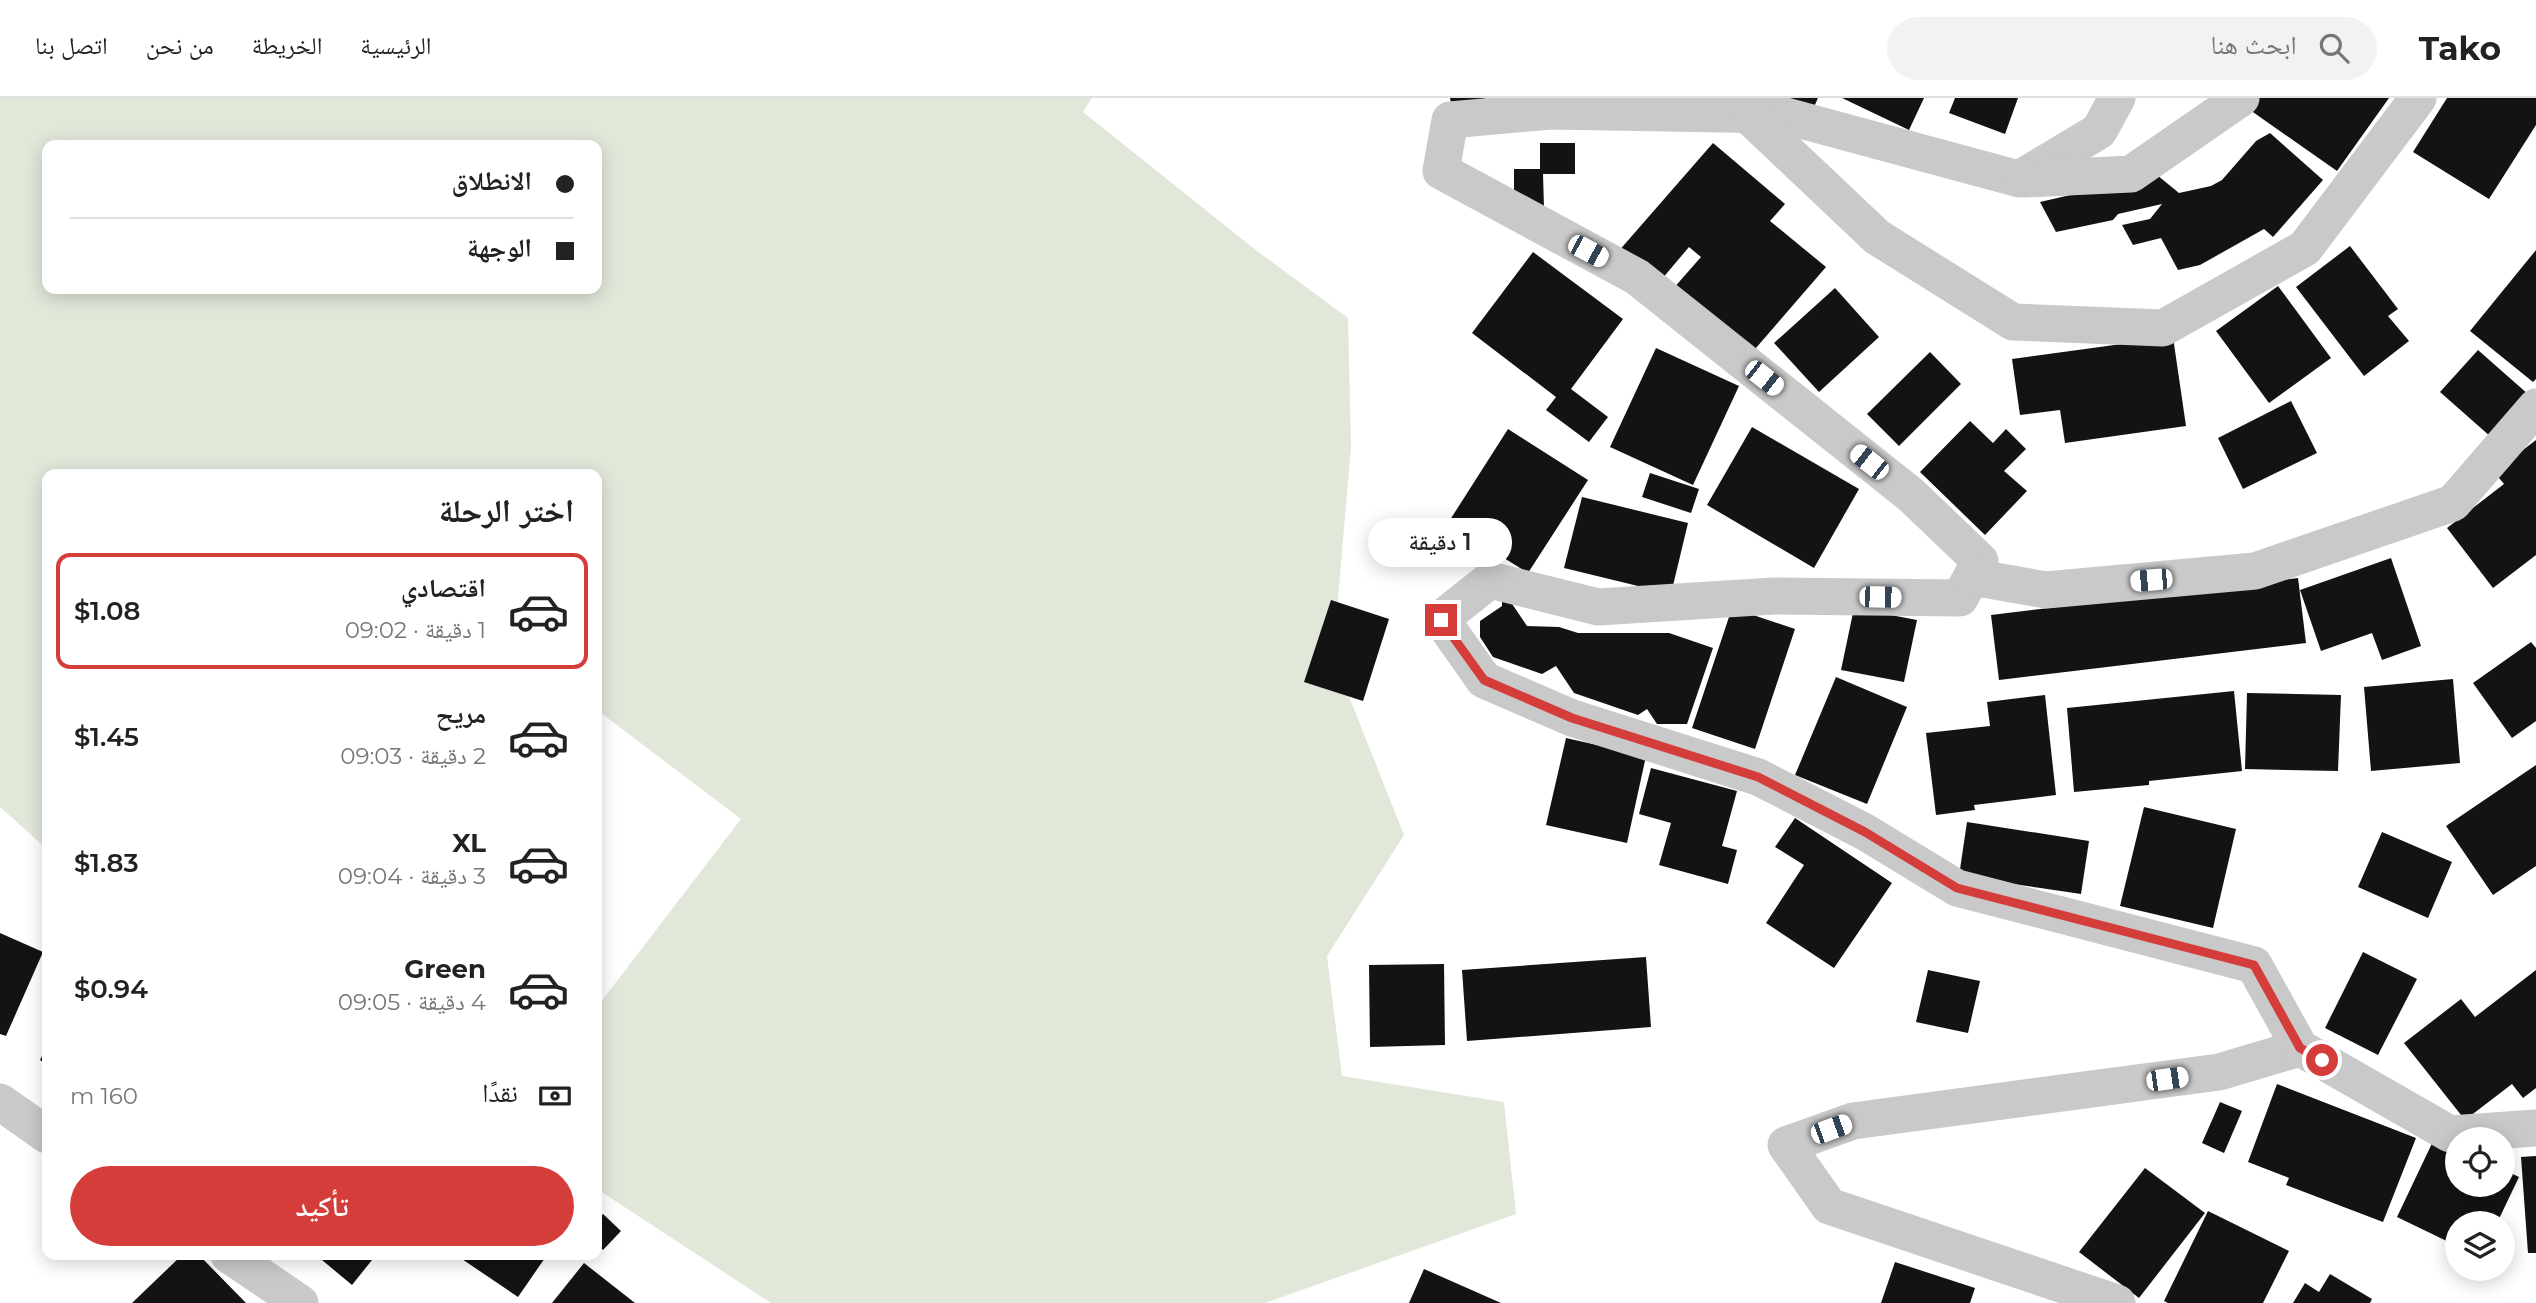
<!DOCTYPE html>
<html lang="ar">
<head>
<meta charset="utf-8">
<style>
	:root { --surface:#fff; --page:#f2f2f2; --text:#222; --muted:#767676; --line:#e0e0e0; --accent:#d53d3b }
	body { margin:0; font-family:Montserrat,"Noto Naskh Arabic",sans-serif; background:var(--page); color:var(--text); direction:rtl; height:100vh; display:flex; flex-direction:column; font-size:26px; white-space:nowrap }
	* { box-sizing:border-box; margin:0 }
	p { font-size:23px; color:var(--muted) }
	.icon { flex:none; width:38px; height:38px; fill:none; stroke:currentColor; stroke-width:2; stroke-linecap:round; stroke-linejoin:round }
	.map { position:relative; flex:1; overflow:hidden; direction:ltr }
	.drawer { position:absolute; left:42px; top:371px; width:560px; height:791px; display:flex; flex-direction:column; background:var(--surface); border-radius:14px; box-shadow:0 4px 18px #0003; direction:rtl }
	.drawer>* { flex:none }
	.top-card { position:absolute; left:42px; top:42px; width:560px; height:154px; border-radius:14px; box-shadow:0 4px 18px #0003; direction:rtl; display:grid; align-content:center; height:154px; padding:0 28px; background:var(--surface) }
	.controls { position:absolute; left:2445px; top:1029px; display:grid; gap:14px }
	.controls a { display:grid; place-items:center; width:70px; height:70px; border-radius:50%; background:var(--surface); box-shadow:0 4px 18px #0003; font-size:35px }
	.end { position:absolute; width:32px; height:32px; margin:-16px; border:9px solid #d53d3b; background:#fff; box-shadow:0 0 0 4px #fff }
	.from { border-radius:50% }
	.bubble { position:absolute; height:49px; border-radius:24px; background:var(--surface); box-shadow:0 4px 18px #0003; font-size:23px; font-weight:600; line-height:49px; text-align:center; direction:rtl }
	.car { position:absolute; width:21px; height:42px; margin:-21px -10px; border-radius:9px; box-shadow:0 0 5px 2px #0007; background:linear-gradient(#fff 24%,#345 0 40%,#fff 0 76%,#345 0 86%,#fff 0) }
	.top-card b { display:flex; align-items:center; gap:24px; height:66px; font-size:26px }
	.top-card b+b { border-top:2px solid var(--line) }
	.top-card i { width:18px; height:18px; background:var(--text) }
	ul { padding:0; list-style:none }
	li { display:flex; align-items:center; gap:21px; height:116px; margin:0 14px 10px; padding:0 14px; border:4px solid transparent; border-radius:14px }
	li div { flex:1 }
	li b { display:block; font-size:26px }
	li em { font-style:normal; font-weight:600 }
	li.selected { border-color:var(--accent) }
	li>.icon { width:63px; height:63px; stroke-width:1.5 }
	h2 { padding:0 28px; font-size:32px; line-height:84px }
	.pay { display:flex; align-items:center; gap:18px; height:77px; padding:0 28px; font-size:26px }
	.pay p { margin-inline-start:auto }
	.cta { display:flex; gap:14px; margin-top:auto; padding:14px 28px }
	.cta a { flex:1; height:80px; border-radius:42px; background:var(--accent); color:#fff; font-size:28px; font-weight:600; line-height:80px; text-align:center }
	header { display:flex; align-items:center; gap:42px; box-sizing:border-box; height:98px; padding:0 35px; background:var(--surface); border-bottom:2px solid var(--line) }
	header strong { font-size:33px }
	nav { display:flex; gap:38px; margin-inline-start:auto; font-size:24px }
	.search { width:490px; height:63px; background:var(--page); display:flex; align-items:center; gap:18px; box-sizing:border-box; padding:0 24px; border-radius:38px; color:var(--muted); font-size:26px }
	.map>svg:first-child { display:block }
	.green { fill:#e1e8da; fill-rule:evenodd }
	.building { fill:#131313 }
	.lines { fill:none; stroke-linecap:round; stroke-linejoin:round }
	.minor { stroke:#c9c9c9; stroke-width:37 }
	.route { stroke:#d53d3b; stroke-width:9 }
</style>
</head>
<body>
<header>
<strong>Tako</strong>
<div class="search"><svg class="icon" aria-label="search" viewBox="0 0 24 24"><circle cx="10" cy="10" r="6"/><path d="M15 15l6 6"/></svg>ابحث هنا</div>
<nav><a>الرئيسية</a><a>الخريطة</a><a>من نحن</a><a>اتصل بنا</a></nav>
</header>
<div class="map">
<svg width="2536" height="1205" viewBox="0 0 2536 1205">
	<rect width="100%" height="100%" fill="#fff"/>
	<!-- green -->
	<path class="green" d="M0,0H1092L1083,14L1257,153L1348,220L1351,349L1333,558L1404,737L1327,858L1342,978L1504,1004L1516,1116L1265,1205H771L597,1091V909L741,721L597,612V376H47V751L0,709ZM47,47H597V191H47Z"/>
	<!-- building -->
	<g class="building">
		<polygon points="1450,0 1485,0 1485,2 1451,5"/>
		<polygon points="1786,0 1818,0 1813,11"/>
		<polygon points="1842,0 1924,0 1909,32"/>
		<polygon points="1955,0 2018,0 2005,36 1949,15"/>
		<polygon points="2259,0 2389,0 2337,73 2250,12"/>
		<polygon points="2447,0 2536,0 2536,27 2489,101 2413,54"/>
		<polygon points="2270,35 2323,82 2273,139 2264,131 2200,167 2178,172 2161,140 2133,147 2122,127 2150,121 2162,106 2118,116 2113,122 2056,134 2040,104 2157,77 2179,95 2211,88 2222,82 2256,43"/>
		<polygon points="1540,45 1575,45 1575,76 1543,76 1544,110 1514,110 1514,71 1540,71"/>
		<polygon points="1713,45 1785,106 1770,123 1826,169 1749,258 1672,192 1701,159 1689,149 1656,188 1617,155"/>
		<polygon points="2350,148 2398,211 2388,218 2409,243 2364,278 2296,189"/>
		<polygon points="2536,152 2536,281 2533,284 2470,233"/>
		<polygon points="1533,154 1623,221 1571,291 1608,319 1589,344 1546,312 1556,299 1472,235"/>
		<polygon points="2278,188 2331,260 2269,305 2216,233"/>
		<polygon points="1835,190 1879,239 1819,294 1774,245"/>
		<polygon points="2173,239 2186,328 2065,345 2060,312 2020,317 2012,261"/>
		<polygon points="1656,250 1739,288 1693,387 1610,349"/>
		<polygon points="2478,252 2529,297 2491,339 2440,294"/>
		<polygon points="1930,254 1961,286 1899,348 1867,316"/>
		<polygon points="2291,303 2317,355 2243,391 2218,340"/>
		<polygon points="1970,323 1993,345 2006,331 2026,351 2004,373 2027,393 1985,437 1920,374"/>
		<polygon points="1752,329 1859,391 1814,470 1707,407"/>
		<polygon points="1508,331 1588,382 1528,475 1448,425"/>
		<polygon points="2536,342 2536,457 2493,490 2447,430 2504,386 2494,374"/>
		<polygon points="1650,375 1699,391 1691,415 1642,399"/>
		<polygon points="1582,399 1688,425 1671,496 1564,470"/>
		<polygon points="2391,460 2421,548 2382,562 2372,535 2321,553 2300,492"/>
		<polygon points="2298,480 2306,545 1999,582 1991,517"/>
		<polygon points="1502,491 1527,528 1559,529 1578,535 1669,535 1713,550 1687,626 1657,626 1647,611 1638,617 1574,595 1556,568 1542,576 1493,559 1480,539 1480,523 1502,508"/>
		<polygon points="1331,502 1389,521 1363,603 1304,584"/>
		<polygon points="1732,510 1795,531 1755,651 1692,630"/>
		<polygon points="1854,510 1917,522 1904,584 1841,572"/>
		<polygon points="2531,544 2536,550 2536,623 2512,640 2473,585"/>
		<polygon points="1836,579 1907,609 1867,706 1795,677"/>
		<polygon points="2453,581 2460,665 2371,673 2364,589"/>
		<polygon points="2234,593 2242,673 2149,683 2149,687 2074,694 2067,610"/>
		<polygon points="2247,595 2341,597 2338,673 2245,671"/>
		<polygon points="2045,597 2056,697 1974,707 1975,712 1936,717 1926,635 1990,628 1987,604"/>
		<polygon points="1566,640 1646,658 1627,745 1546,727"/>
		<polygon points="2536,667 2536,768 2493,797 2446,728"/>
		<polygon points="1651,670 1737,693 1722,748 1737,752 1728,786 1659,767 1671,725 1639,716"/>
		<polygon points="2144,709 2236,731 2213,830 2120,808"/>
		<polygon points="1795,720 1892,785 1834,870 1766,825 1804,767 1775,749"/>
		<polygon points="1967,724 2089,743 2081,796 1959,778"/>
		<polygon points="2382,734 2452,764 2428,820 2358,789"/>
		<polygon points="0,835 43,854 6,938 0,936"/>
		<polygon points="2363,854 2417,881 2378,957 2325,930"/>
		<polygon points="1646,859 1651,929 1467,943 1462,872"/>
		<polygon points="1444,866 1445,947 1370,949 1369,867"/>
		<polygon points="1928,872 1980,883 1968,935 1916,924"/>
		<polygon points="2536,872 2536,990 2523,1000 2512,986 2465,1022 2404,945 2461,901 2475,919"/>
		<polygon points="47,948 47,967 40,962"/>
		<polygon points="2277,986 2416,1040 2383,1124 2286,1087 2289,1080 2248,1064"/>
		<polygon points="2220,1004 2242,1013 2224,1055 2202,1045"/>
		<polygon points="2435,1039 2457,1049 2457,1087 2502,1087 2502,1071 2519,1079 2497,1125 2457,1125 2457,1148 2397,1119"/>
		<polygon points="2536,1058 2536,1155 2528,1155 2521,1059"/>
		<polygon points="2145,1070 2205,1115 2139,1200 2079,1154"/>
		<polygon points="2208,1113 2289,1153 2263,1205 2168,1205 2164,1203"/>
		<polygon points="603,1116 621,1133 603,1152 597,1146 597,1123"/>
		<polygon points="182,1157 199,1157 246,1205 132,1205"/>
		<polygon points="316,1157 376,1157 352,1187"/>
		<polygon points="456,1157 547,1157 518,1199"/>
		<polygon points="1895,1164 1975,1190 1970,1205 1881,1205"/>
		<polygon points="584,1165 635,1205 552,1205"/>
		<polygon points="1424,1171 1501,1205 1409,1205"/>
		<polygon points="2330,1176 2372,1201 2370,1205 2293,1205 2305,1185 2319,1194"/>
	</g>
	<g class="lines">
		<!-- minor -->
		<g class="minor">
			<polyline points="2117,0 2099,33 2019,81 1782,17 1550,13 1450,22 1441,73 1637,179 1911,397 1980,463 1960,500 1774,498 1598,509 1490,482 1441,521 1484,582 1572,620 1758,679 1865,734 1957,790 2254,867 2300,950 2219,974 1853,1023 1786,1047 1829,1108 2117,1205"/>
			<polyline points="1747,16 1877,139 2013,224 2163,230 2305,150 2418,0"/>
			<polyline points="2025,81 2131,76 2241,0"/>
			<polyline points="1972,479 2046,492 2255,473 2453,405 2536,309"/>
			<polyline points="2300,950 2450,1036 2536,1030"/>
			<polyline points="0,1004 47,1037"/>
			<polyline points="229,1157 300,1205"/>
		</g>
	</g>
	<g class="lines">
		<!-- route -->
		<polyline class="route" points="1441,522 1484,582 1572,620 1758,679 1865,734 1957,790 2254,867 2300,950 2322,962"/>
	</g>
</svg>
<div class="controls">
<a><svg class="icon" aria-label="locate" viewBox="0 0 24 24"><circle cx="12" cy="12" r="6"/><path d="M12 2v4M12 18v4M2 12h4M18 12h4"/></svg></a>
<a><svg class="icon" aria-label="layers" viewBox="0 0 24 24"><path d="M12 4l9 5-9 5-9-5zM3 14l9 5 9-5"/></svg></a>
</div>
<i class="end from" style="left:2322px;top:962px"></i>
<i class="end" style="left:1441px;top:522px"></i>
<div class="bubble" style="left:1368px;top:420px;width:144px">1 دقيقة</div>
<i class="car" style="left:1588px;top:153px;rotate:118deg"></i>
<i class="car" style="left:1764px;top:280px;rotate:128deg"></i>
<i class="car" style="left:1869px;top:364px;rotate:308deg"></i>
<i class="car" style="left:2151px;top:482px;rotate:265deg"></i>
<i class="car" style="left:1880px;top:499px;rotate:91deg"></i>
<i class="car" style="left:2167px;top:981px;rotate:82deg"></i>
<i class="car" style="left:1831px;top:1031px;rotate:70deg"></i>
<div class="top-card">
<b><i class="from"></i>الانطلاق</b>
<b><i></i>الوجهة</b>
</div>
<section class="drawer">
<h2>اختر الرحلة</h2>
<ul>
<li class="selected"><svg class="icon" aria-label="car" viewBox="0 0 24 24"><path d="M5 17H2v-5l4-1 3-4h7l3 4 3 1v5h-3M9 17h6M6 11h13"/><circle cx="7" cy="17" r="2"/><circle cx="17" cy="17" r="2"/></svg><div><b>اقتصادي</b><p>1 دقيقة · 09:02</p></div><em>$1.08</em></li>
<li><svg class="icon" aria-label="car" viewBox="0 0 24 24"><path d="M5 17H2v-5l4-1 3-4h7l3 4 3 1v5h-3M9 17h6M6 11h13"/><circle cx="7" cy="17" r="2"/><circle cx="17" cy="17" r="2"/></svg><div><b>مريح</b><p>2 دقيقة · 09:03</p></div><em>$1.45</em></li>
<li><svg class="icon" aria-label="car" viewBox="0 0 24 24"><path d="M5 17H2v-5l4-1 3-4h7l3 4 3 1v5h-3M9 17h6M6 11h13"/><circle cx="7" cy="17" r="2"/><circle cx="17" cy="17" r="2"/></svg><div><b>XL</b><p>3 دقيقة · 09:04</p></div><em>$1.83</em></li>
<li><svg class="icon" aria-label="car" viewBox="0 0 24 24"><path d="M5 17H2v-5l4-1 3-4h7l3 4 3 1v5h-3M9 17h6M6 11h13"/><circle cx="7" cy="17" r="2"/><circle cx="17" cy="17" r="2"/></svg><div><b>Green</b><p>4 دقيقة · 09:05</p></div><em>$0.94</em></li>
</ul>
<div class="pay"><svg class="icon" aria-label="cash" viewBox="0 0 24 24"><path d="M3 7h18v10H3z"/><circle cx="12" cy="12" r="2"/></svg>نقدًا<p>160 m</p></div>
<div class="cta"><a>تأكيد</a></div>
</section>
</div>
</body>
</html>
